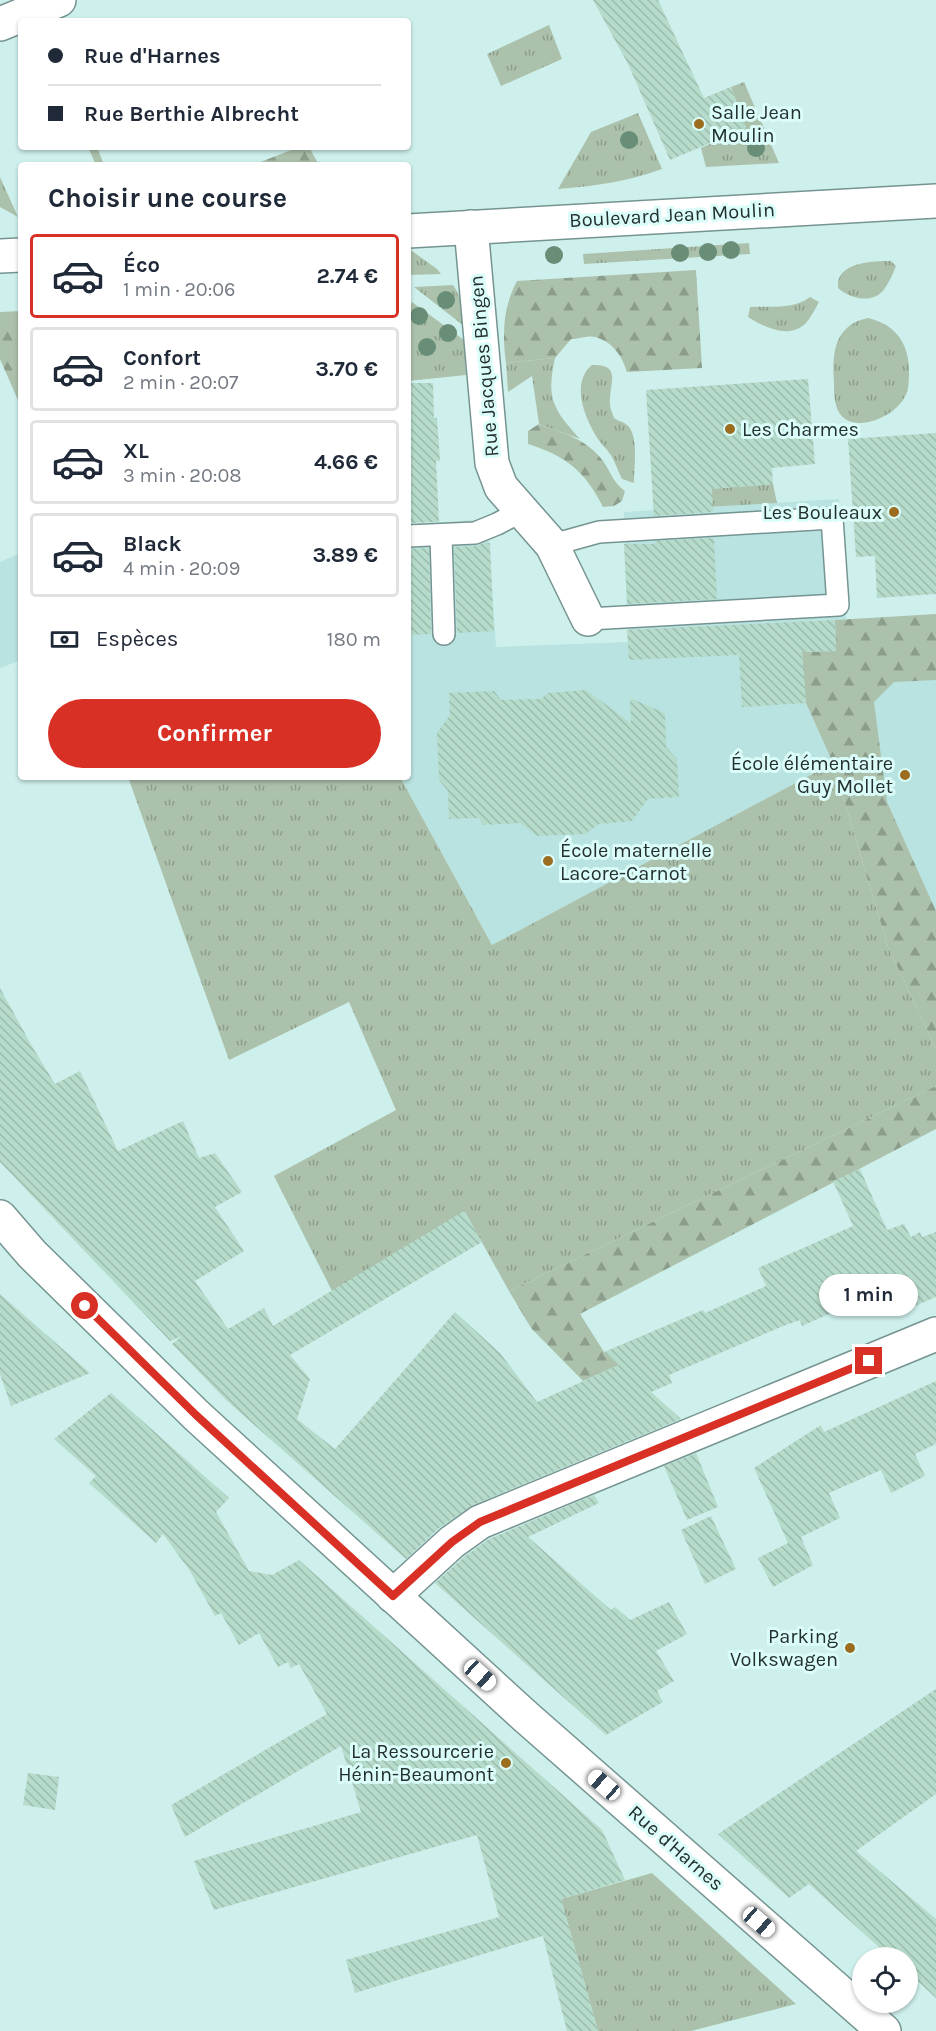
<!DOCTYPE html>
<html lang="fr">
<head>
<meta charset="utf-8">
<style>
	:root { --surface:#fff; --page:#f2f2f3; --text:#1f2937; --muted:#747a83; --line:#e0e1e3; --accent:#d93025 }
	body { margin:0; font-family:Karla,sans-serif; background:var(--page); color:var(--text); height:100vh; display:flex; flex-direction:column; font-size:22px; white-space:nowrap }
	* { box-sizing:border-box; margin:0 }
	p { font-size:20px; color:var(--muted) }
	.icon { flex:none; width:33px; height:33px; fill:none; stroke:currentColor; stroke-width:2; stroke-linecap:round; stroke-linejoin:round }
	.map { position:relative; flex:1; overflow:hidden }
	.sheet { position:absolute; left:18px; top:162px; width:393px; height:618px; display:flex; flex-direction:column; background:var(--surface); border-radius:6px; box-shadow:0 2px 4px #0004 }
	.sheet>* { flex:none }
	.banner { position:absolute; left:18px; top:18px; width:393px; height:132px; border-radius:6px; box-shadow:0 2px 4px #0004; display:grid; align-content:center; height:132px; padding:0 30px; background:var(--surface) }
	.controls { position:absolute; left:852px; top:1947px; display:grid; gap:12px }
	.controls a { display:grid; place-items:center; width:66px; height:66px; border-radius:50%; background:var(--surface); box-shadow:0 2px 4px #0004; font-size:30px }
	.end { position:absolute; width:27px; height:27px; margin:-14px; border:8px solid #d93025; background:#fff; box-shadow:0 0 0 3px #fff }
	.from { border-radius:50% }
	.bubble { position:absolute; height:42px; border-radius:21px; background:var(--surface); box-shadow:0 2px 4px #0004; font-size:20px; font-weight:700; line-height:42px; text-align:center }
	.car { position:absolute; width:18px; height:36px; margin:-18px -9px; border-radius:8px; box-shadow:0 0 4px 2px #0007; background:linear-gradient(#fff 24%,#345 0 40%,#fff 0 76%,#345 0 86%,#fff 0) }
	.banner b { display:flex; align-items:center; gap:21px; height:57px; font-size:22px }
	.banner b+b { border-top:2px solid var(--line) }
	.banner i { width:15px; height:15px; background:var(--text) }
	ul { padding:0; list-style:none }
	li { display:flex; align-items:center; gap:18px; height:84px; margin:0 12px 9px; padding:0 18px; border:3px solid var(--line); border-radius:6px }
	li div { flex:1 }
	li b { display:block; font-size:22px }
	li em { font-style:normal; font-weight:700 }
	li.selected { border-color:var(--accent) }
	li>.icon { width:54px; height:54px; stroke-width:1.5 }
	h2 { padding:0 30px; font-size:27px; line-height:72px }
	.pay { display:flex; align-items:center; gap:15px; height:66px; padding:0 30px; font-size:22px }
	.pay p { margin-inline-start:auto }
	.button { display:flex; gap:12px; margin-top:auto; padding:12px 30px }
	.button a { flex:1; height:69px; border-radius:36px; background:var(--accent); color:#fff; font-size:24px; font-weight:700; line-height:69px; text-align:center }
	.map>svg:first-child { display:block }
	.built { fill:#b9e3e0 }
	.grass { fill:url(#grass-tufts) }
	.forest { fill:url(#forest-firs) }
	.building { fill:url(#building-back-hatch) }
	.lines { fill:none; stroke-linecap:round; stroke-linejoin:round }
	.lane-casing { stroke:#759491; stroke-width:24 }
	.street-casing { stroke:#759491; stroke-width:36 }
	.secondary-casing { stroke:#759491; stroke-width:36 }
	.lane { stroke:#fff; stroke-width:21 }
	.street { stroke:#fff; stroke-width:33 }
	.secondary { stroke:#fff; stroke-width:33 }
	.tree { fill:#698e78 }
	.route { stroke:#d93025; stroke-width:8 }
	.poi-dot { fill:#9c6d1f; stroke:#dbfdfa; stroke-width:2 }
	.labels { text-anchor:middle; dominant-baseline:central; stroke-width:6; stroke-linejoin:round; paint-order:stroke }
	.poi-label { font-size:20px; fill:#23302f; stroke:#dbfdfa; text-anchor:end }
	.street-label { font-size:20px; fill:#23302f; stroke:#dbfdfa }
</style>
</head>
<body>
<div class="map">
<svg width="936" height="2031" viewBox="0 0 936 2031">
	<defs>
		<pattern id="grass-tufts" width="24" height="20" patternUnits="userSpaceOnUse" patternTransform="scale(1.5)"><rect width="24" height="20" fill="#acc1ab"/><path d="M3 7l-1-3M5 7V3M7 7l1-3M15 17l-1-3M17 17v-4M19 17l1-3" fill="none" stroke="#8c9d8c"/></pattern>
		<pattern id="forest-firs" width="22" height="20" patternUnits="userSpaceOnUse" patternTransform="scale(1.5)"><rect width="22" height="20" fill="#acc1ab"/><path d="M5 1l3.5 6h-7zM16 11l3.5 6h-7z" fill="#8c9d8c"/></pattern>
		<pattern id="building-back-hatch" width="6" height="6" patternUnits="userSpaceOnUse" patternTransform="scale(1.5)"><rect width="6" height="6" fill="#b5dbca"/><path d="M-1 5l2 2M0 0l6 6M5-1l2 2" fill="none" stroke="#9bbcae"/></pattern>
	</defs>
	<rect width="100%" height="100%" fill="#cef0ed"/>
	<!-- built -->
	<g class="built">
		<polygon points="839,499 848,650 936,647 936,911 862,748 492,945 400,777 408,777 408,525 487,519 496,647 628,642 624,512"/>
		<polygon points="21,553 21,660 0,668 0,562"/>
	</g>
	<!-- grass -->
	<g class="grass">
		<polygon points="549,25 562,59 501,86 487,54"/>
		<polygon points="744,82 779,163 706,167 701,148 746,128 731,87"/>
		<path d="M638,113L662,169C626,182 595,186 558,189L591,132Z"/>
		<polygon points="88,147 97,147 104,165 96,165"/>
		<polygon points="0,177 18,217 0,207"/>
		<polygon points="749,243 750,254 584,264 583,254"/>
		<polygon points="408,248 437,269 441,274 408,275"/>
		<path d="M891,261L896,266C893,273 890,281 885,288C874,305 850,299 838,288C835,262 873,261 891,261Z"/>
		<path d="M453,285C462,298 463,310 464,326L414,287Z"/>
		<path d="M810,297L819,302C815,309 811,317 806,323C789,340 764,327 748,317L750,307C769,306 794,310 810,297Z"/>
		<polygon points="412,302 464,340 466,375 408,381 408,313"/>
		<path d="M868,318C903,326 913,354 908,388C904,414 856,436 840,414C834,405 834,393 834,383C832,353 834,325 868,318Z"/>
		<path d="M555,358C546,399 553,409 580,439L539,424L532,376L508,392L506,363Z"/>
		<path d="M592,365C620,364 611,380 610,399C609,406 612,412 614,418C618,421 624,422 627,425C639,434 634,469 634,483L622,479C618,471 615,461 610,454C606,448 601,444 598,439C585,419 570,383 592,365Z"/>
		<polygon points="773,484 777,503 654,510 653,493"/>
		<polygon points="833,763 888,947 936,1049 936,1086 509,1291 465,1212 332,1291 274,1176 396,1110 349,1002 229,1060 128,777 400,777 492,945"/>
		<polygon points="652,1873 796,2004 691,2031 598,2031 561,1899"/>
	</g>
	<!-- forest -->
	<g class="forest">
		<polygon points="299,147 309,147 319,165 253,165"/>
		<path d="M696,270L702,368L627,372C622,356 613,342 595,337C589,335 578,339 571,339L555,358L506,363C502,333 503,307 517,281Z"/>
		<polygon points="21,311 21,407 0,359 0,312"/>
		<path d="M539,424C563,433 587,439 603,461C611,472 613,483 625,491L622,501L614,506L603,507C585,471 566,456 528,444V431Z"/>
		<polygon points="936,614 936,680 894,682 874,702 887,802 936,911 936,1049 888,947 833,763 806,703 802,652 836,651 835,620"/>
		<polygon points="936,1086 936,1129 580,1314 604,1352 619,1365 583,1381 531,1328 509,1291"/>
	</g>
	<!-- building -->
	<g class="building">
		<polygon points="593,0 658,0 704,98 731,87 746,128 670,160 628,64"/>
		<polygon points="808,379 815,464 772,468 773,484 712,489 713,512 654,516 646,390"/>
		<polygon points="408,383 433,383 434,418 437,418 440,461 436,461 439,522 408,523"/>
		<polygon points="936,433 936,594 877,598 875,556 856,557 848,439"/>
		<polygon points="714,538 717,599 627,604 624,544 654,544 656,541"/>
		<polygon points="485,543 490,543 494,631 457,633 454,547 476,546"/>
		<polygon points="429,548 431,634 408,635 408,549"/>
		<polygon points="835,620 836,651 802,652 806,703 742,707 739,655 629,660 627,630"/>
		<polygon points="586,690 631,723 630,698 665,713 666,747 677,759 679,797 648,799 632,821 599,824 585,834 537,836 520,823 483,825 479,818 449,819 448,791 439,780 437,733 450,715 449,693 494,691 501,700 541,699 548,693"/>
		<polygon points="0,988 33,1048 55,1084 80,1071 118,1151 183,1121 199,1158 215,1153 242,1192 215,1207 244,1251 195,1281 228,1329 264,1308 273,1326 464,1211 482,1242 290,1355 310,1379 297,1419 335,1449 455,1312 500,1353 537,1402 619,1365 604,1352 703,1310 705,1313 766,1286 758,1268 853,1226 833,1181 860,1169 887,1230 904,1224 911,1237 920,1232 922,1237 936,1232 936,1297 891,1316 881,1291 802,1326 800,1320 783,1326 669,1375 672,1383 651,1392 681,1419 473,1505 439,1528 406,1559 226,1400 172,1344 182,1336 170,1341 0,1162"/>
		<polygon points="0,1294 90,1373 11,1406 0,1374"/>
		<polygon points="936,1381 936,1444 915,1454 925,1476 891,1493 881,1470 829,1493 840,1518 801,1537 813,1565 773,1587 758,1558 788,1543 754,1468 821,1425 824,1432"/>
		<polygon points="111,1393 229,1498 216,1512 249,1571 272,1575 299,1560 602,1830 625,1880 561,1899 598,2031 567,2031 543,1936 355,1993 346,1960 499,1917 477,1835 214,1910 194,1861 361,1812 341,1746 185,1837 171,1805 327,1714 299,1664 291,1668 288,1662 278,1667 259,1633 239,1645 221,1613 215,1616 190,1571 163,1534 156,1543 89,1483 96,1476 54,1439"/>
		<polygon points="696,1453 718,1507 687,1520 664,1466"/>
		<polygon points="594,1495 599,1503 528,1537 611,1610 615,1607 630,1620 669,1602 687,1634 656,1651 674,1681 657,1691 663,1702 606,1735 435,1583 464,1557 489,1539"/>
		<polygon points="711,1516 736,1569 705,1584 681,1530"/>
		<polygon points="936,1689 936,1794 856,1851 936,1919 936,1998 908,1972 908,1958 891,1958 809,1884 789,1898 718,1834"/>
		<polygon points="28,1773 59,1777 55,1810 23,1805"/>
	</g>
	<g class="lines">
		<!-- lane casing -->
		<g class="lane-casing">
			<g id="lane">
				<polyline points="441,535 444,634"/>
				<polyline points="408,536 475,533 497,524 522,511"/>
				<polyline points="552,545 599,532 832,518 838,605 588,619"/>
			</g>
		</g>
		<!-- street casing -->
		<g class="street-casing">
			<g id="street">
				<polyline points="0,24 59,0"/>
				<polyline points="471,227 492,463 501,487 552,545 588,619"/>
				<polyline points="408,231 936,201"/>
				<polyline points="0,256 21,255"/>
				<polyline points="393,1596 452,1542 480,1522 936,1334"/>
			</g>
		</g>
		<!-- secondary casing -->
		<g class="secondary-casing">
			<polyline id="secondary" points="0,1217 32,1254 196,1415 526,1717 884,2031"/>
		</g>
		<!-- lane -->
		<use href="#lane" class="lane"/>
		<!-- street -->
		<use href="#street" class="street"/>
		<!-- secondary -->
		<use href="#secondary" class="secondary"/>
	</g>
	<!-- trees -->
	<g class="tree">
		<circle cx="629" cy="140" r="9"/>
		<circle cx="756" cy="148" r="9"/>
		<circle cx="731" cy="250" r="9"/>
		<circle cx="708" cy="252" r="9"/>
		<circle cx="680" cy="253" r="9"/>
		<circle cx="554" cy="255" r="9"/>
		<circle cx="446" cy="300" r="9"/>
		<circle cx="419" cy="316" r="9"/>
		<circle cx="448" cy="333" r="9"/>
		<circle cx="427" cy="347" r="9"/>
	</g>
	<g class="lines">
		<!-- route -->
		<polyline class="route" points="85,1306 196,1415 393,1596 452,1542 480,1522 869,1361"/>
	</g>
	<!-- markers -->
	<g class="poi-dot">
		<circle cx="699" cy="124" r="6"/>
		<circle cx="730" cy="429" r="6"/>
		<circle cx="894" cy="512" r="6"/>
		<circle cx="905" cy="775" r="6"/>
		<circle cx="548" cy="861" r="6"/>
		<circle cx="850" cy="1648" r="6"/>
		<circle cx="506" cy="1763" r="6"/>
	</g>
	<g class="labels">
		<!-- poi labels -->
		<g class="poi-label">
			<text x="711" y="112" text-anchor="start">Salle Jean<tspan x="711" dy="23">Moulin</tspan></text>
			<text x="742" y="429" text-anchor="start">Les Charmes</text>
			<text x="882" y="512">Les Bouleaux</text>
			<text x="893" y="763">École élémentaire<tspan x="893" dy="23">Guy Mollet</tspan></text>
			<text x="560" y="850" text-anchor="start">École maternelle<tspan x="560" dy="23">Lacore-Carnot</tspan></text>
			<text x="838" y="1636">Parking<tspan x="838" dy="23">Volkswagen</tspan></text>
			<text x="494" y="1751">La Ressourcerie<tspan x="494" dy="23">Hénin-Beaumont</tspan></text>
		</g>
		<!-- street labels -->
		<g class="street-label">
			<text transform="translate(672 215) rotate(-3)">Boulevard Jean Moulin</text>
			<text transform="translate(484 366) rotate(-95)">Rue Jacques Bingen</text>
			<text transform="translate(676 1848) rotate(41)">Rue d'Harnes</text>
		</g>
	</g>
</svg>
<div class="controls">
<a><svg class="icon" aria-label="locate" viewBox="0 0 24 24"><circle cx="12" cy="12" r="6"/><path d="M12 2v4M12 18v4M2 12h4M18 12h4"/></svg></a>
</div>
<i class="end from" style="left:85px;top:1306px"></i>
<i class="end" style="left:869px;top:1361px"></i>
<div class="bubble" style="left:819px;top:1274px;width:99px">1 min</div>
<i class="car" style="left:480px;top:1675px;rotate:132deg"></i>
<i class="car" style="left:604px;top:1785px;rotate:311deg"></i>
<i class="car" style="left:759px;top:1922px;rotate:131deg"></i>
<div class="banner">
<b><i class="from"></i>Rue d'Harnes</b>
<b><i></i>Rue Berthie Albrecht</b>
</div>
<section class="sheet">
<h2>Choisir une course</h2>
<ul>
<li class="selected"><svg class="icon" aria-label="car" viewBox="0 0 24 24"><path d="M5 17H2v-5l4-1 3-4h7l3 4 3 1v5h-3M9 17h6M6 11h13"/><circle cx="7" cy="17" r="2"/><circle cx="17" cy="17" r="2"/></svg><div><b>Éco</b><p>1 min · 20:06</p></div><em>2.74 €</em></li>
<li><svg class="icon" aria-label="car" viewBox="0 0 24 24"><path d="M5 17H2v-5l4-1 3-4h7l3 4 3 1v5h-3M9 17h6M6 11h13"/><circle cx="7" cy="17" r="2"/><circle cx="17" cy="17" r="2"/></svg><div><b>Confort</b><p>2 min · 20:07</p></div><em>3.70 €</em></li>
<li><svg class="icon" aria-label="car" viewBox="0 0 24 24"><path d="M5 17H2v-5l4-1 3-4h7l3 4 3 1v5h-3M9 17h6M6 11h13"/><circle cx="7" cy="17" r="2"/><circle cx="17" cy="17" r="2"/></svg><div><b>XL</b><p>3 min · 20:08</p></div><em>4.66 €</em></li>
<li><svg class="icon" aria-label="car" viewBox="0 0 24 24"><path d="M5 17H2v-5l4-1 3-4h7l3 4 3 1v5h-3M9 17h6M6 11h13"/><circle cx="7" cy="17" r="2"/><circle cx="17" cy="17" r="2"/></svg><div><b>Black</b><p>4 min · 20:09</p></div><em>3.89 €</em></li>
</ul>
<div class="pay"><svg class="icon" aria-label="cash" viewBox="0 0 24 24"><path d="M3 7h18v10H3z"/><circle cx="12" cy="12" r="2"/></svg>Espèces<p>180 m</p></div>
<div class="button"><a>Confirmer</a></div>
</section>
</div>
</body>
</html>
